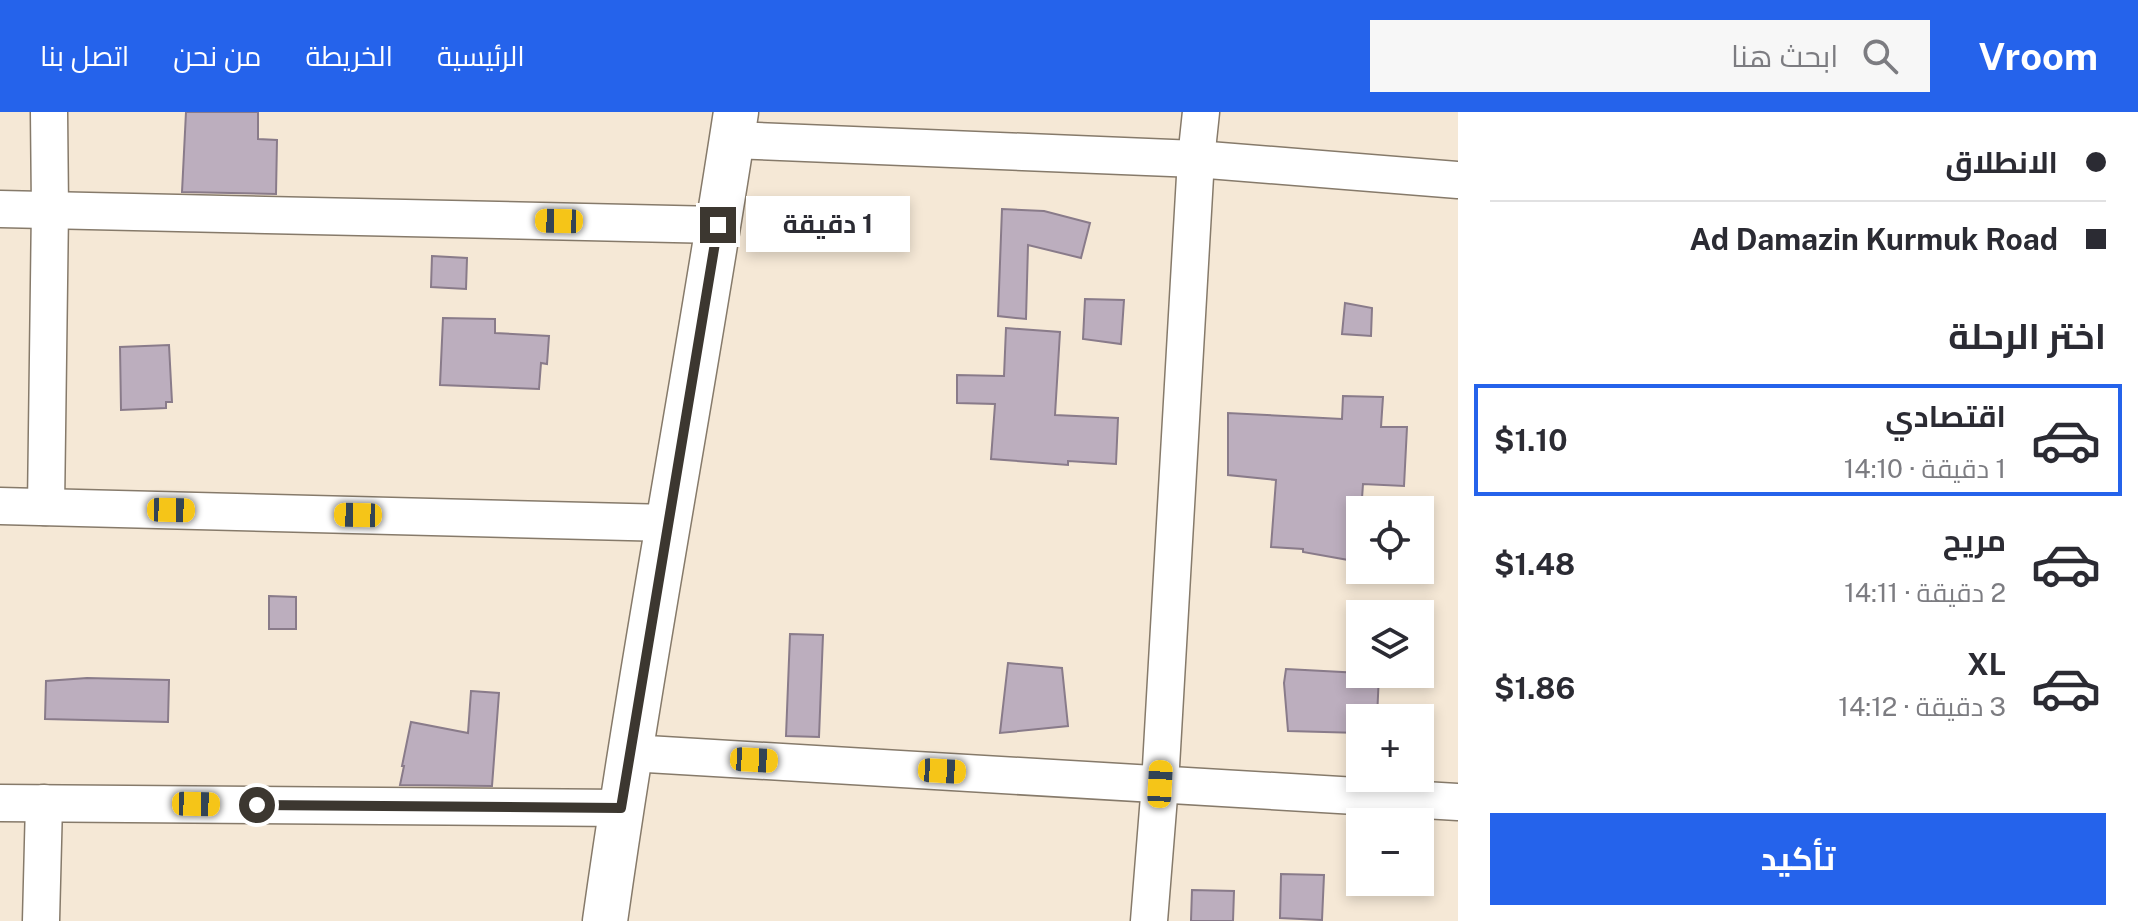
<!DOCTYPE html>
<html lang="ar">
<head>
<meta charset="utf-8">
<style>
	:root { --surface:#fff; --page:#f7f7f7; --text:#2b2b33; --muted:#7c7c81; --line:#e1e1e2; --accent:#2563eb }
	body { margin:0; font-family:"Public Sans",Cairo,sans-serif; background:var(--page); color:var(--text); direction:rtl; height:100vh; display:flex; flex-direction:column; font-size:30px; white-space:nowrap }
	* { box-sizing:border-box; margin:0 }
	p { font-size:26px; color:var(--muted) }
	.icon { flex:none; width:44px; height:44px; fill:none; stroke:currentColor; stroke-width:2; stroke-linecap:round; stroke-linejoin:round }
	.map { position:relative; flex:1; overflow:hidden; direction:ltr }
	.side { display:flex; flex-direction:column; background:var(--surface); width:680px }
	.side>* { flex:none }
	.top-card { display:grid; align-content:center; height:176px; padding:0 32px; background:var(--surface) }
	.buttons { position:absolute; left:1346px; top:384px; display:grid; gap:16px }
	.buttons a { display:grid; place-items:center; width:88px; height:88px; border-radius:0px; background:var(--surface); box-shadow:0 4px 12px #0003; font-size:40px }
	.end { position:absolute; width:36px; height:36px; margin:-18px; border:10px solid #3c3730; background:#fff; box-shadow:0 0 0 4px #fff }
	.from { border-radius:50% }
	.bubble { position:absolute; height:56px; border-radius:0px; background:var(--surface); box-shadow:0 4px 12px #0003; font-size:26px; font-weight:700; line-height:56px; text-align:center; direction:rtl }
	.car { position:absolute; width:24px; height:48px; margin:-24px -12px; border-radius:10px; box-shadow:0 0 6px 2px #0007; background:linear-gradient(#f5c518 24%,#345 0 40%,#f5c518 0 76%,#345 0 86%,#f5c518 0) }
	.top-card b { display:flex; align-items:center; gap:28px; height:76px; font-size:30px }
	.top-card b+b { border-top:2px solid var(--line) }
	.top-card i { width:20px; height:20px; background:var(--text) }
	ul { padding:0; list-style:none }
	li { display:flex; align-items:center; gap:24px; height:112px; margin:0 16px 12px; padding:0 16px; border:4px solid transparent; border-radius:0px }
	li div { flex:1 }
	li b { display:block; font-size:30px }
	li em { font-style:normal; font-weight:700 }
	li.active { border-color:var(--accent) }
	li>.icon { width:72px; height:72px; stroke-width:1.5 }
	h2 { padding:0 32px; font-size:36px; line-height:96px }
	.action { display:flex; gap:16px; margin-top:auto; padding:16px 32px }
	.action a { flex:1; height:92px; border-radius:0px; background:var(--accent); color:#fff; font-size:32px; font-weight:700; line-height:92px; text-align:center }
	header { display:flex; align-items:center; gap:48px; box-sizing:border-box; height:112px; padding:0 40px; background:var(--accent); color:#fff }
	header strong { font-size:38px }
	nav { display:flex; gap:44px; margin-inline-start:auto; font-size:28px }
	.search { width:560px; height:72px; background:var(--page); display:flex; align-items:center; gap:20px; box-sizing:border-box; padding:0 28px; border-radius:0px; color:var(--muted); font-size:30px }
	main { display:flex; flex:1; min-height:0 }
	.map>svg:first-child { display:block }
	.building { fill:#bcaebe; stroke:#897b8a; stroke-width:2 }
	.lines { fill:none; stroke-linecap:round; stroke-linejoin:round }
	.street-casing { stroke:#867a6a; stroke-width:39 }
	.highway-casing { stroke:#867a6a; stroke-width:47 }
	.street { stroke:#fff; stroke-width:36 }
	.highway { stroke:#fff; stroke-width:44 }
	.route { stroke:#3c3730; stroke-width:10 }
</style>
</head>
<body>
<header>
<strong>Vroom</strong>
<div class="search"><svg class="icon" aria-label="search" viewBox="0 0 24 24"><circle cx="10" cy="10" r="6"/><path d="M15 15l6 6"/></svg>ابحث هنا</div>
<nav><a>الرئيسية</a><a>الخريطة</a><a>من نحن</a><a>اتصل بنا</a></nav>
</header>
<main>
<section class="side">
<div class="top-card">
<b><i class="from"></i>الانطلاق</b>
<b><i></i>Ad Damazin Kurmuk Road</b>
</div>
<h2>اختر الرحلة</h2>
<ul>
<li class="active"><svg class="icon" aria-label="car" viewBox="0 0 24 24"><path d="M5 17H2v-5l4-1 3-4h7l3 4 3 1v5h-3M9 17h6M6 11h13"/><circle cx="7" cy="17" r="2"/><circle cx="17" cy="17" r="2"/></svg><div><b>اقتصادي</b><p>1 دقيقة · 14:10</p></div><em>$1.10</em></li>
<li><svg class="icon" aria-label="car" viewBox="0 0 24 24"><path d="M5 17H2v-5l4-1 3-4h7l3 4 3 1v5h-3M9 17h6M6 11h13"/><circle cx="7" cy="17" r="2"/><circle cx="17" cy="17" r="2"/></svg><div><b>مريح</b><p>2 دقيقة · 14:11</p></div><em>$1.48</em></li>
<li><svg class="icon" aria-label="car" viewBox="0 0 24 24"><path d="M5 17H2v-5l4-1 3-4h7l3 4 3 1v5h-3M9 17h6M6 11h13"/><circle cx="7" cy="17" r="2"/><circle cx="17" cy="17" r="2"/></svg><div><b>XL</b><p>3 دقيقة · 14:12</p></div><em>$1.86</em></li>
</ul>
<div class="action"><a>تأكيد</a></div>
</section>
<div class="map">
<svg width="1458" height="809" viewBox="0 0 1458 809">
	<rect width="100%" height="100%" fill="#f5e8d6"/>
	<!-- building -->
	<g class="building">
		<polygon points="186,0 258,0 258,27 277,28 276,82 182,80"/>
		<polygon points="1002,97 1044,99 1090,111 1081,146 1028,133 1026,207 998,204"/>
		<polygon points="432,144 467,146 466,177 431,175"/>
		<polygon points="1085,187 1124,188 1121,232 1083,227"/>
		<polygon points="1345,191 1372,196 1371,224 1342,222"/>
		<polygon points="443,206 495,207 495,221 549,224 547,252 541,251 539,277 440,273"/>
		<polygon points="1006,216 1060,220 1055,303 1118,306 1116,352 1068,349 1068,353 991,347 995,292 957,291 957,263 1004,264"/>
		<polygon points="169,233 172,290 166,290 166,296 121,298 120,235"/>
		<polygon points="1343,284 1383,285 1381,315 1407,315 1404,374 1363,372 1360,415 1354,449 1303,440 1303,437 1271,435 1276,368 1228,363 1228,301 1342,307"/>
		<polygon points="269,484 296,485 296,517 269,517"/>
		<polygon points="790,522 823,523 819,625 786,624"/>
		<polygon points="1008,551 1062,556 1068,614 1000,621"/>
		<polygon points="1286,557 1379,562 1377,606 1360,606 1360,621 1288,619 1284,571"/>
		<polygon points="87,566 169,568 168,610 45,607 46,569"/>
		<polygon points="471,579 499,581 492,674 400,673 404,654 402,654 411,610 468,621"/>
		<polygon points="1281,762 1324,763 1322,808 1280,806"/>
		<polygon points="1192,778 1234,779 1233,809 1191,809"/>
	</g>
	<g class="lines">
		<!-- street casing -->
		<g class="street-casing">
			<g id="street">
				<polyline points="732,28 1196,47 1458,68"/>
				<polyline points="0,97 718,113"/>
				<polyline points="0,394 669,411"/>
				<polyline points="46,395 50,96 49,0"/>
				<polyline points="630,641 1458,690"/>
				<polyline points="0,691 621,696"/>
				<polyline points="41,809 44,691"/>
				<polyline points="1149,809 1160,672 1196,47 1201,0"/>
			</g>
		</g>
		<!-- highway casing -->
		<g class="highway-casing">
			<path id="highway" d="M605,809C643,538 695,270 736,0"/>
		</g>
		<!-- street -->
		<use href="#street" class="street"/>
		<!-- highway -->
		<use href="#highway" class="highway"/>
	</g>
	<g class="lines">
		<!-- route -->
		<polyline class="route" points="257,693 621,696 718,113"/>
	</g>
</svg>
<div class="buttons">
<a><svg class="icon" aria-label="locate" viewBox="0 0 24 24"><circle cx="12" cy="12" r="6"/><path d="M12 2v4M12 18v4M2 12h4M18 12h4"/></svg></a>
<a><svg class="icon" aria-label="layers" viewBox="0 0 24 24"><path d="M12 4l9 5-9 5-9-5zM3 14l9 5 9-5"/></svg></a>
<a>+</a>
<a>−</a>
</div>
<i class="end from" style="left:257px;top:693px"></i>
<i class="end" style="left:718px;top:113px"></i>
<div class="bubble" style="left:746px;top:84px;width:164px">1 دقيقة</div>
<i class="car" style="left:559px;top:109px;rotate:271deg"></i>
<i class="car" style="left:171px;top:398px;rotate:91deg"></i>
<i class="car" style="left:358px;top:403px;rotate:271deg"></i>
<i class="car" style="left:754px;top:648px;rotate:93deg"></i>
<i class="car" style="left:942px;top:659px;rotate:93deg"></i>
<i class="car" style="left:1160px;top:672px;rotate:3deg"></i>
<i class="car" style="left:196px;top:692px;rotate:91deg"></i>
</div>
</main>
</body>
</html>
